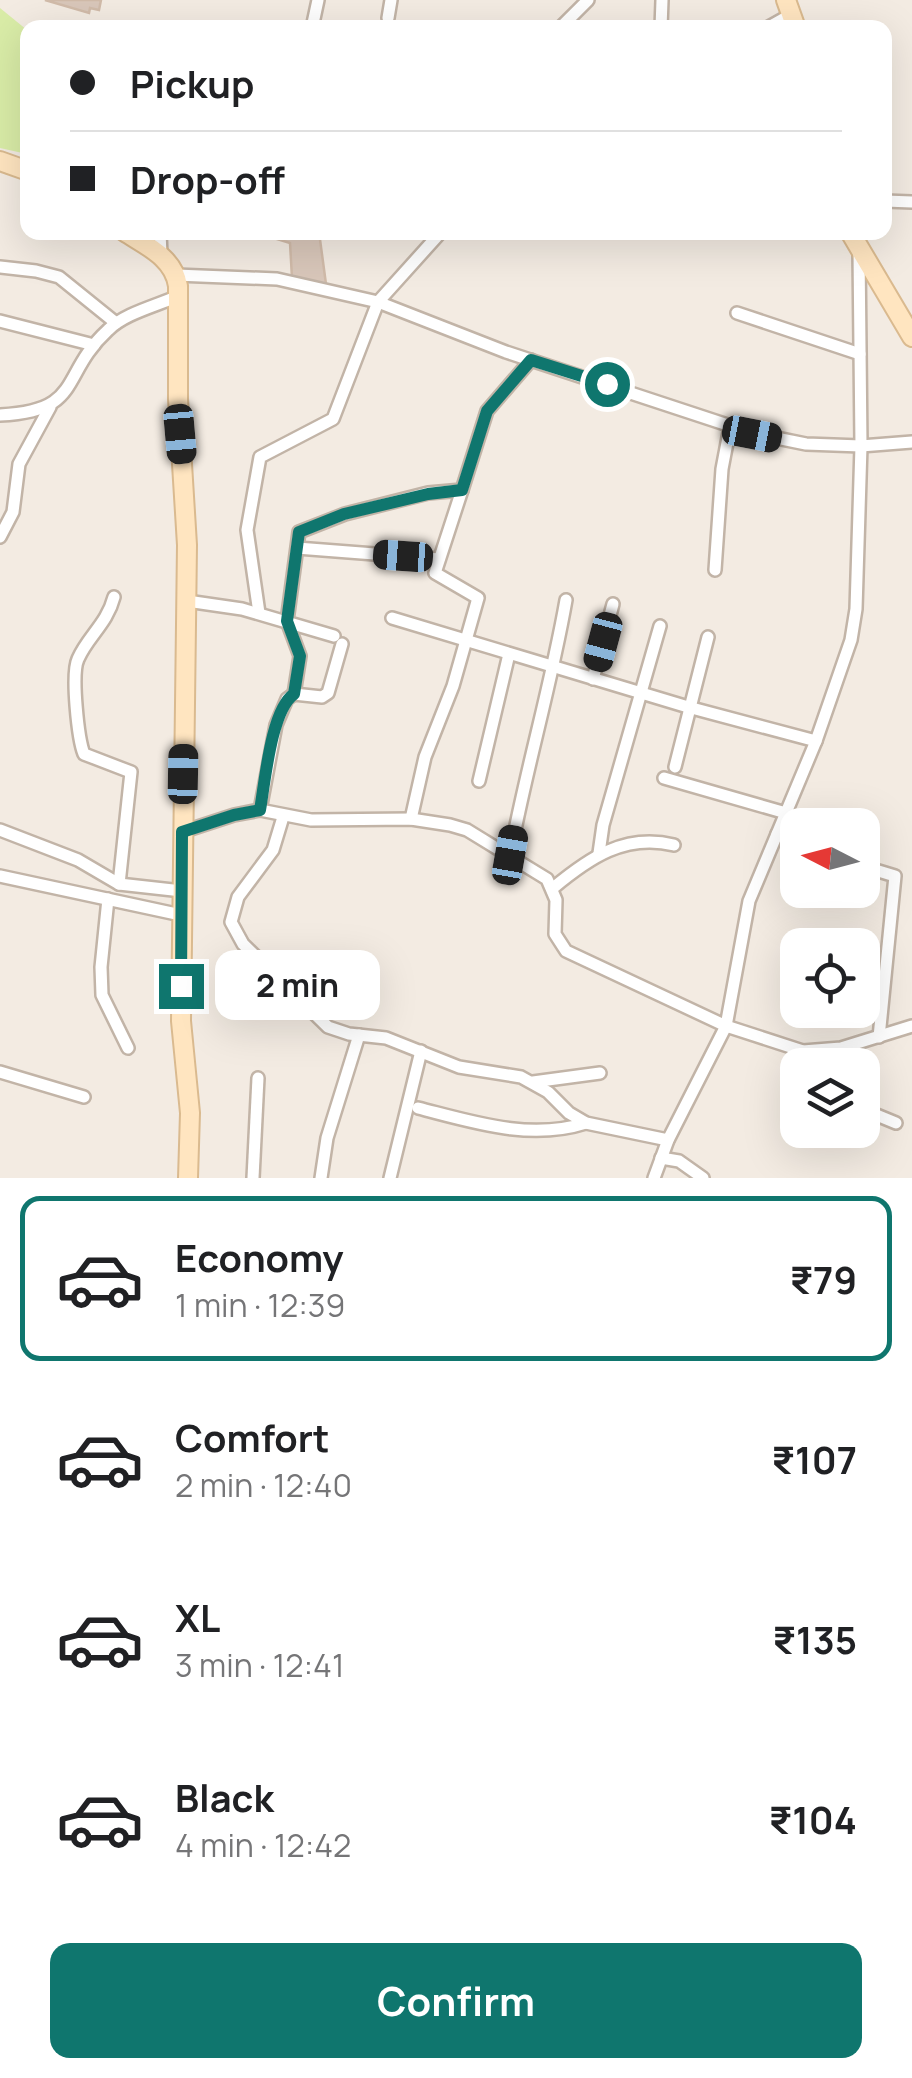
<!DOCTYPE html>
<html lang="en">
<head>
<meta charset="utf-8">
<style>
	:root { --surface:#fff; --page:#f6f6f6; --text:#202124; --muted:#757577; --line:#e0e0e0; --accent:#0f766e }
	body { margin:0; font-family:Manrope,sans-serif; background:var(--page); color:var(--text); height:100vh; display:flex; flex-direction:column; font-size:38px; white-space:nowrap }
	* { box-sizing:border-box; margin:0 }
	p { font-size:32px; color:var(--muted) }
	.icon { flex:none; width:55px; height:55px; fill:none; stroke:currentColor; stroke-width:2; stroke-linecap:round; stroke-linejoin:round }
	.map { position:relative; height:1178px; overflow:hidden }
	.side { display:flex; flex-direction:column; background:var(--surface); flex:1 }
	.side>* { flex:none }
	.top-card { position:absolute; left:20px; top:20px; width:872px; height:220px; border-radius:20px; box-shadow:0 10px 40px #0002; display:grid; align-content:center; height:220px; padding:0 50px; background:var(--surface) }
	.needle { width:65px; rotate:276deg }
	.tools { position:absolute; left:780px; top:808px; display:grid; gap:20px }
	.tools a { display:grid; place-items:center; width:100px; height:100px; border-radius:20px; background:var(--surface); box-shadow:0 10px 40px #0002; font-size:50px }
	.end { position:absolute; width:45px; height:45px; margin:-22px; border:12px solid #0f766e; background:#fff; box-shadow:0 0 0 5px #fff }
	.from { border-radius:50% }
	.bubble { position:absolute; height:70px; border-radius:20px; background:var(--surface); box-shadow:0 10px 40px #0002; font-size:32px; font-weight:700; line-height:70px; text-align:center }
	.car { position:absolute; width:30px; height:60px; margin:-30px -15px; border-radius:12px; box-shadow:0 0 8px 2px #0007; background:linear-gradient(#222 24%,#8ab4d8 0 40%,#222 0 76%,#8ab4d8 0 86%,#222 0) }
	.top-card b { display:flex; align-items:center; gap:35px; height:95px; font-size:38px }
	.top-card b+b { border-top:2px solid var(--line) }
	.top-card i { width:25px; height:25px; background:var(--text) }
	ul { padding:18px 0 0; list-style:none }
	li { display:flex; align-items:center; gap:30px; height:165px; margin:0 20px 15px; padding:0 30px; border:5px solid transparent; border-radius:20px }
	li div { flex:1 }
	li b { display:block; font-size:38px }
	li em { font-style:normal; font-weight:700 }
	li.on { border-color:var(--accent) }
	li>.icon { width:90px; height:90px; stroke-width:1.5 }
	.action { display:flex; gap:20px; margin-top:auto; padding:20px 50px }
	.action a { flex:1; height:115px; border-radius:20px; background:var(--accent); color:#fff; font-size:40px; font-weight:700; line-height:115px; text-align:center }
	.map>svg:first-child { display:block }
	.green { fill:#d9eca7 }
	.building { fill:#d9c7ba; stroke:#d1bba9; stroke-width:2.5 }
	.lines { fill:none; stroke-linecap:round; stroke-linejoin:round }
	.minor-casing { stroke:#c2b4a7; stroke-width:16 }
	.secondary-casing { stroke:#daba8f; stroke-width:22 }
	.minor { stroke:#fff; stroke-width:11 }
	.secondary { stroke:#ffe5c0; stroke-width:18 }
	.route { stroke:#0f766e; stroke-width:12 }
</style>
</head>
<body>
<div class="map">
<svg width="912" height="1178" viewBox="0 0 912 1178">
	<rect width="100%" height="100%" fill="#f3ebe2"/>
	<!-- green -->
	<polygon class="green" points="0,8 27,30 27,154 0,148"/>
	<!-- building -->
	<g class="building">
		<polygon points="45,0 101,0 99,10 90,8 89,13"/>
		<polygon points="254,232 319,232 326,284 292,278 290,243"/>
	</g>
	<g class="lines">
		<!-- minor casing -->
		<g class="minor-casing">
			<g id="minor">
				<polyline points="388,18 391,0"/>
				<polyline points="312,28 318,0"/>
				<polyline points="560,28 588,0"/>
				<polyline points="661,28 662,0"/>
				<polyline points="767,28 792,14"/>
				<polyline points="885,201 912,202"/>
				<polyline points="160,232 161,255"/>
				<polyline points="0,267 36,271 59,277 116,323"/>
				<polyline points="176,275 277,279 378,302 506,352 752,433 806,444 861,446 912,442"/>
				<polyline points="737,313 860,354"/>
				<polyline points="0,321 94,345"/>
				<path d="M0,415C84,411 59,375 108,330C125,313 156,306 178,296"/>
				<polyline points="0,537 13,512 19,464 50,407"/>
				<polyline points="297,548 439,559"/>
				<polyline points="715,570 722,469 730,427"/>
				<path d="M114,597C107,624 88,636 78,659C71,674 78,739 84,754L131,772L119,884"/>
				<polyline points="187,601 242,609 334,636"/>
				<polyline points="259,613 247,530 260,457 333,419 378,302 441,232"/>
				<polyline points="392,618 688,707 816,741"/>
				<polyline points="593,679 613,604"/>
				<polyline points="294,694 300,656 287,621 299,532 345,514 428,493 462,490 487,411 531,360"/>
				<polyline points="675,767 708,637"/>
				<polyline points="664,778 786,813"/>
				<polyline points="479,781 509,654"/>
				<polyline points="260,810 276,725 287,699 294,694 322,697 328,693 342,644"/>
				<polyline points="283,817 273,850 238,897 231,922 243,944 328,1027 349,1034 386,1038 459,1067 521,1077 548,1092 569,1113 586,1123 668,1140"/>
				<polyline points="411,819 425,757 453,686 478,598 435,573 462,490"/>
				<polyline points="0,830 78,860 119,884 182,891"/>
				<polyline points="182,832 234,815 260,810 311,820 411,819 450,825 467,830 547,879 556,900 555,934 566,951 726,1026 803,1051 841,1048 912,1026"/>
				<polyline points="777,834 798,844"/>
				<polyline points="599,853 603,825 660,626"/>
				<path d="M510,855C526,769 551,686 566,600"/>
				<polyline points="862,866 895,876 879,1037"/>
				<polyline points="0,876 181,915"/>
				<path d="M553,888C589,858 625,833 674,845"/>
				<polyline points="108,899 101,967 102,995 128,1048"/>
				<polyline points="803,1051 809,1065"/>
				<polyline points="0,1072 84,1097"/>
				<polyline points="533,1082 600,1073"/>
				<path d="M418,1108C473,1122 530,1141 586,1123"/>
				<polyline points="862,1109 896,1123"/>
				<polyline points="661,1158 679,1161 703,1178"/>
				<polyline points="253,1178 258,1078"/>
				<polyline points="321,1178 327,1138 359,1035"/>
				<polyline points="390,1178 421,1051"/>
				<polyline points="654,1178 668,1140 726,1026 749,901 816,741 851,640 856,609 861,446 859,251"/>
			</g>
		</g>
		<!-- secondary casing -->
		<g class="secondary-casing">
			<g id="secondary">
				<polyline points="786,0 796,28"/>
				<polyline points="0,161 28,171"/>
				<path d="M125,232C147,246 174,258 178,286V399L187,545L181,1021L190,1113L188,1178"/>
				<polyline points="850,232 912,337"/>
			</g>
		</g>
		<!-- minor -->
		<use href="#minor" class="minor"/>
		<!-- secondary -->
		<use href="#secondary" class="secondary"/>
	</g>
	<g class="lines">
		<!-- route -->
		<path class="route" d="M181,986L182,832L234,815L260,810C265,782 271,710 294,694L300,656L287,621L299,532L344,514L428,494L462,490L487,411L531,360L607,384"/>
	</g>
</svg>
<div class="tools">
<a><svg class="needle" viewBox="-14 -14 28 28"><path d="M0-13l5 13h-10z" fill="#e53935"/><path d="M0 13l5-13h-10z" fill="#757577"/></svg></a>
<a><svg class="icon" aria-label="locate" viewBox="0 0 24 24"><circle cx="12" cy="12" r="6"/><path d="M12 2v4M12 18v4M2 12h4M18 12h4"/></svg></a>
<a><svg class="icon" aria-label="layers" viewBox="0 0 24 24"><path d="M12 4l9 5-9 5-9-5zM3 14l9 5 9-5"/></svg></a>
</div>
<i class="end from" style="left:607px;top:384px"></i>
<i class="end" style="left:181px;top:986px"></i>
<div class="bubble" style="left:215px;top:950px;width:165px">2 min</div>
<i class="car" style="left:180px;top:434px;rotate:175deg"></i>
<i class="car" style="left:752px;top:434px;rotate:101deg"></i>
<i class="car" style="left:403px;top:556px;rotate:274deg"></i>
<i class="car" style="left:603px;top:642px;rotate:195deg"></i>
<i class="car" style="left:183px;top:774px;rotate:1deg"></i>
<i class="car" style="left:510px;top:855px;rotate:10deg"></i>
<div class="top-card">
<b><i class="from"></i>Pickup</b>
<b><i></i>Drop-off</b>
</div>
</div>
<section class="side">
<ul>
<li class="on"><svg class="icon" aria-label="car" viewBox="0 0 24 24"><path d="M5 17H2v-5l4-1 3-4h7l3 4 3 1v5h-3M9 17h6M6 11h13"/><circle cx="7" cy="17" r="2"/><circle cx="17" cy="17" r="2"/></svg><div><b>Economy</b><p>1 min · 12:39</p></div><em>₹79</em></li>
<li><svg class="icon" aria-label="car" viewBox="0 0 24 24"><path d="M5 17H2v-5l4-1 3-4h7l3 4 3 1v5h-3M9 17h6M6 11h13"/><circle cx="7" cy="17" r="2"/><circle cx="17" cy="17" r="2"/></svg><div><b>Comfort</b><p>2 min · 12:40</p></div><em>₹107</em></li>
<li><svg class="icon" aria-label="car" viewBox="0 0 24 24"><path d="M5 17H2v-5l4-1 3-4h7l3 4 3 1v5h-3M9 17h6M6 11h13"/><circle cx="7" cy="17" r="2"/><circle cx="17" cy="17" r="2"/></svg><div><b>XL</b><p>3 min · 12:41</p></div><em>₹135</em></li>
<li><svg class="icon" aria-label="car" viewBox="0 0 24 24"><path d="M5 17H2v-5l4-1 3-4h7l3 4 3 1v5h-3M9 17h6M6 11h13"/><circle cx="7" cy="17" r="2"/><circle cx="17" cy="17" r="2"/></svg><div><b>Black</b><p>4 min · 12:42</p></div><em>₹104</em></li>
</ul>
<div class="action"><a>Confirm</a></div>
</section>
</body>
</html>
